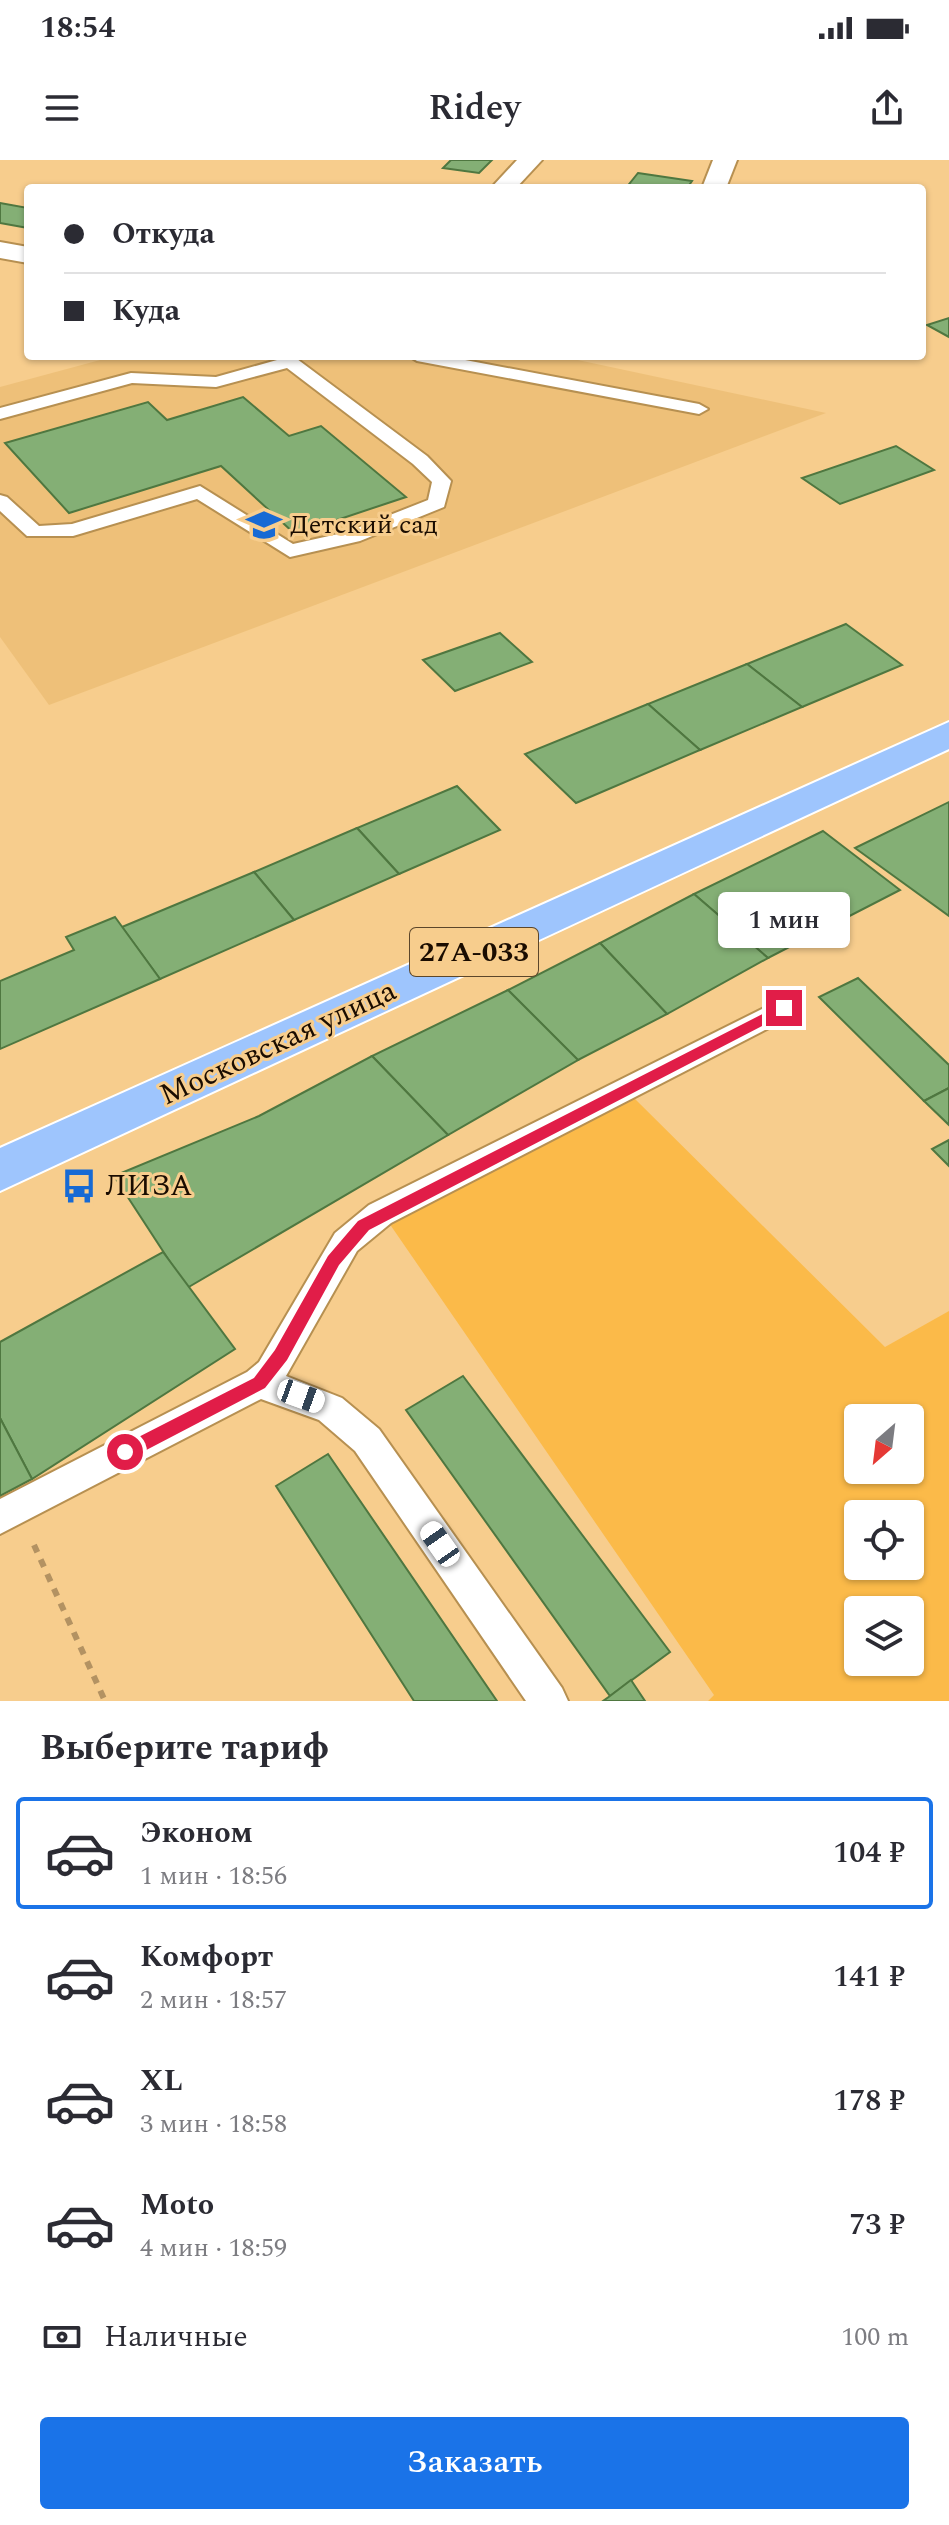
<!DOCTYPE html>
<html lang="ru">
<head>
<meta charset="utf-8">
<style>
	:root { --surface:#fff; --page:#f7f7f7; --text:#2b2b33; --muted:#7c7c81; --line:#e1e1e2; --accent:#1a73e8 }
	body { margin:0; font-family:Spectral,serif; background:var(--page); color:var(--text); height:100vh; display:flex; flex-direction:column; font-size:30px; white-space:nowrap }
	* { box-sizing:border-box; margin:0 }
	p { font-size:26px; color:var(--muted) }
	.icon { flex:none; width:44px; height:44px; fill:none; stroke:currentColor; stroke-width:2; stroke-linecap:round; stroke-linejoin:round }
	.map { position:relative; height:1541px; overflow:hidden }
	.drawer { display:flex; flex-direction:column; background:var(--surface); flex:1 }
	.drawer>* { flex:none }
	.hud { position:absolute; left:24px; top:24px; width:902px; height:176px; border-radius:8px; box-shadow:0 2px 6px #0004; display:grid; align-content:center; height:176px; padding:0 40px; background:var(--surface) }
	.needle { width:52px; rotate:208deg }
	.fabs { position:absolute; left:844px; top:1244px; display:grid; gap:16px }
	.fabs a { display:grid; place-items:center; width:80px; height:80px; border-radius:8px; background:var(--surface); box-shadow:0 2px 6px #0004; font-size:40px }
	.end { position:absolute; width:36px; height:36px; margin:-18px; border:10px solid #e11d48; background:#fff; box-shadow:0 0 0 4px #fff }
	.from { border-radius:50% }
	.bubble { position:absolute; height:56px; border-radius:8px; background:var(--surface); box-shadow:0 2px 6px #0004; font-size:26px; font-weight:600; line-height:56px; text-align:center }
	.car { position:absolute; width:24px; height:48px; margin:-24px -12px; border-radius:10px; box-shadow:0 0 6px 2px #0007; background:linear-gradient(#fff 24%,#345 0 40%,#fff 0 76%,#345 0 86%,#fff 0) }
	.hud b { display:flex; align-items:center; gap:28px; height:76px; font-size:30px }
	.hud b+b { border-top:2px solid var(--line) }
	.hud i { width:20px; height:20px; background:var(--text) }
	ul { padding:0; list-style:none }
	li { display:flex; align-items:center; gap:24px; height:112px; margin:0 16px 12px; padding:0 24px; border:4px solid transparent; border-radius:8px }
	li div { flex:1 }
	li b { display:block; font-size:30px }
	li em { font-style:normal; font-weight:600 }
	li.selected { border-color:var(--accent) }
	li>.icon { width:72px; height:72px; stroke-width:1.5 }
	h2 { padding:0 40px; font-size:36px; line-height:96px }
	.pay { display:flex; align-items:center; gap:20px; height:88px; padding:0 40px; font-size:30px }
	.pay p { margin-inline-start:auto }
	.cta { display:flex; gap:16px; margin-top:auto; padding:16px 40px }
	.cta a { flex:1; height:92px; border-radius:8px; background:var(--accent); color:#fff; font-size:32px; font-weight:600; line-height:92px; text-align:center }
	.status { display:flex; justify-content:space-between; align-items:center; height:56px; padding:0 40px; background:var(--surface); direction:ltr }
	.status svg { height:22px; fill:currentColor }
	header { display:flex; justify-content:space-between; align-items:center; height:104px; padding:0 40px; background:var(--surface); font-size:36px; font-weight:600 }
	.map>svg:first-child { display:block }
	.built { fill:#eec079 }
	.green { fill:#fbba49; fill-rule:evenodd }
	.building { fill:#84af75; stroke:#4f7740; stroke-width:2 }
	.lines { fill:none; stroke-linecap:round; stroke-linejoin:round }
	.service-casing { stroke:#b79051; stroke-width:4 }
	.minor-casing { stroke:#b79051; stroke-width:4 }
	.primary-casing { stroke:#fff; stroke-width:4 }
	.path { stroke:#b39262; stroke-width:6; stroke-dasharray:8 8; stroke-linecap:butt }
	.service { fill:#fff; fill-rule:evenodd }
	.minor { fill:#fff; fill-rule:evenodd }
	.primary { fill:#9ec5fd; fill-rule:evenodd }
	.route { fill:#e11d48 }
	.labels { text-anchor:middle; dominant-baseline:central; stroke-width:6; stroke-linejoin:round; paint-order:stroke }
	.far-poi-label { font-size:26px; fill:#1a0c00; stroke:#f7cd8d; text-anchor:start }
	.shield { fill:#f7cd8d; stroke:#5c462a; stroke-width:2 }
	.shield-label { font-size:28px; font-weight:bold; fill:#1a0c00 }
	.street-label { font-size:30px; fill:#1a0c00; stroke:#f7cd8d }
	.poi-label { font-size:30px; fill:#1a0c00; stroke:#f7cd8d; text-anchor:start }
</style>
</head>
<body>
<div class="status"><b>18:54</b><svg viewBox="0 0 49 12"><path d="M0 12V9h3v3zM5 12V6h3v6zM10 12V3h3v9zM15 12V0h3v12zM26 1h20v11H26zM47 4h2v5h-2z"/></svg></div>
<header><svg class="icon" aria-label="menu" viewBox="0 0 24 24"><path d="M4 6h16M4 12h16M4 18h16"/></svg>Ridey<svg class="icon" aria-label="share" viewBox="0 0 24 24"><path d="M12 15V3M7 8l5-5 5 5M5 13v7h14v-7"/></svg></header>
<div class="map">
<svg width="949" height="1541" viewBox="0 0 949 1541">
	<rect width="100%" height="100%" fill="#f7cd8d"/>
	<!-- built -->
	<polygon class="built" points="115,196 559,196 826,253 49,545 0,477 0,227"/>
	<!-- green -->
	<path class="green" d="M632,936L885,1187L949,1151V1541H708L714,1535L389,1063ZM858,1258H910V1310H858ZM858,1354H910V1406H858ZM858,1450H910V1502H858Z"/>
	<!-- building -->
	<g class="building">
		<polygon points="451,0 492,0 479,13 443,8"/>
		<polygon points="638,13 692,21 687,28 626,28"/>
		<polygon points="0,43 28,48 28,68 0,63"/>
		<polygon points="949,158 949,177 927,165"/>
		<polygon points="243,237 289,276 321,266 406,337 295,374 221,306 69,353 5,283 148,242 167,260"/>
		<polygon points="896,286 934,310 840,344 802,318"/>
		<polygon points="846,464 902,505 802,547 747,504"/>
		<polygon points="500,473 532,502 455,531 423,500"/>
		<polygon points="747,504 802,547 700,590 648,544"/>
		<polygon points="648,544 700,590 576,643 525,594"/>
		<polygon points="457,626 500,670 399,714 357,668"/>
		<polygon points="949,642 949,756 855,688"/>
		<polygon points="357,668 399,714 294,760 254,712"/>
		<polygon points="823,671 900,730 768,798 694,734"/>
		<polygon points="254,712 294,760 160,819 122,767"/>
		<polygon points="694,734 768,798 667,854 600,783"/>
		<polygon points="115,757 160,819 0,889 0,821 74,790 66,777"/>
		<polygon points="600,783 667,854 578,900 508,830"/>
		<polygon points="858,818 949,905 949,928 924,941 819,837"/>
		<polygon points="508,830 578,900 448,975 372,896"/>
		<polygon points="372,896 448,975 187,1128 114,1016 259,956"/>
		<polygon points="949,928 949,965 924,941"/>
		<polygon points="949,980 949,1006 932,989"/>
		<polygon points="163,1092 235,1189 32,1319 0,1258 0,1182"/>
		<polygon points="463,1216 670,1492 610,1536 406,1250"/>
		<polygon points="0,1258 32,1319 0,1336"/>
		<polygon points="328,1294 497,1541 414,1541 276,1326"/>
		<polygon points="631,1520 645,1541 603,1541 610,1536"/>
	</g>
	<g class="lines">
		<!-- service casing -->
		<g class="service-casing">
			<g id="service">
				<polygon points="274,196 293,196 427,296 451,321 444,347 360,381 290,397 197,339 73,376 27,376 0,351 0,335 7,337 39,366 72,364 200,326 293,384 347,372 428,340 432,322 413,304 287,208 216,227 132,223 0,259 0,248 131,213 216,217 277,200"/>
				<polygon points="409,196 444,196 699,244 708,249 699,254 417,201"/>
				<polygon points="784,838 794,841 798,848 794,855 391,1063 357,1091 286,1216 342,1238 379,1269 562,1528 568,1541 526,1541 355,1291 319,1260 261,1239 0,1374 0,1339 247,1212 259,1202 335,1073 369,1045"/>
			</g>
		</g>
		<!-- minor casing -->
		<g class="minor-casing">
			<g id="minor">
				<polygon points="517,0 542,0 516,28 491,28"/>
				<polygon points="713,0 737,0 726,28 702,28"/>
				<polygon points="0,82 28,87 28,103 0,98"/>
			</g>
		</g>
		<!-- primary casing -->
		<g class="primary-casing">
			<polygon id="primary" points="949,562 949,589 0,1031 0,988"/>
		</g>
		<!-- path -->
		<polyline class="path" points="34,1385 105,1541"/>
		<!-- service -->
		<use href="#service" class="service"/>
		<!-- minor -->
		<use href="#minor" class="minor"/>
		<!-- primary -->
		<use href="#primary" class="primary"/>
	</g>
	<!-- route -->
	<polygon class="route" points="784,843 789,845 789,852 369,1070 339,1105 287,1200 265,1228 131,1298 119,1298 116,1292 119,1287 254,1218 275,1190 328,1096 358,1061"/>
	<!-- icons -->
	<defs>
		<g id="school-bare" transform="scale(2.76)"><path d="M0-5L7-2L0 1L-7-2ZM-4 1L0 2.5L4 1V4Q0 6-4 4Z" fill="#176ad4" stroke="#f7cd8d" stroke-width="2.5" paint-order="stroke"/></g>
		<g id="bus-bare" transform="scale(2.76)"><path d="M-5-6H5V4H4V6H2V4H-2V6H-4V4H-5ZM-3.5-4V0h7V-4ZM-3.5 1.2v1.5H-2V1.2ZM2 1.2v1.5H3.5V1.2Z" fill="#176ad4" stroke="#f7cd8d" stroke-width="2.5" paint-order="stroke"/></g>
	</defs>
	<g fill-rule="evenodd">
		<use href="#school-bare" x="264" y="365"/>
		<use href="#bus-bare" x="79" y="1026"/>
	</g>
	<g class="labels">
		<!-- far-poi labels -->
		<g class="far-poi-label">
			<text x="290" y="365">Детский сад</text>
		</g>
		<!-- shield labels -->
		<rect class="shield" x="410" y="768" width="128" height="48" rx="6"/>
		<g class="shield-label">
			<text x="474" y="792">27А-033</text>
		</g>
		<!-- street labels -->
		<g class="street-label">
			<text transform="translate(278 883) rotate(-25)">Московская улица</text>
		</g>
		<!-- poi labels -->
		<g class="poi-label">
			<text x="105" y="1026">ЛИЗА</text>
		</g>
	</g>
</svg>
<div class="fabs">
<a><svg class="needle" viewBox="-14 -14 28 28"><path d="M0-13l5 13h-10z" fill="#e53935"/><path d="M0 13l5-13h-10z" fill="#7c7c81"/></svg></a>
<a><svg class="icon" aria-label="locate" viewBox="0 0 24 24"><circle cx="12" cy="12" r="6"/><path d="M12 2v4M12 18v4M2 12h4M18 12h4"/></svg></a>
<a><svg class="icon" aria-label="layers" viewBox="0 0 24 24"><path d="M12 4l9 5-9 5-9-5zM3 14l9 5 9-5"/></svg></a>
</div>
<i class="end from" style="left:125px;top:1292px"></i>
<i class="end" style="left:784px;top:848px"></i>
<div class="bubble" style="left:718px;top:732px;width:132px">1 мин</div>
<i class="car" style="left:301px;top:1236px;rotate:110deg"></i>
<i class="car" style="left:440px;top:1384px;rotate:325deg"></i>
<div class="hud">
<b><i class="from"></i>Откуда</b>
<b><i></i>Куда</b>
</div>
</div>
<section class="drawer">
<h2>Выберите тариф</h2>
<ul>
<li class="selected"><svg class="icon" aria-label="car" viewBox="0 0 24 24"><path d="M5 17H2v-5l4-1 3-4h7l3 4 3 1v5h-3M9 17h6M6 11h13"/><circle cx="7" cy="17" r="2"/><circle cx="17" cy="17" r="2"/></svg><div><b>Эконом</b><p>1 мин · 18:56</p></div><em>104 ₽</em></li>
<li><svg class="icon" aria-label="car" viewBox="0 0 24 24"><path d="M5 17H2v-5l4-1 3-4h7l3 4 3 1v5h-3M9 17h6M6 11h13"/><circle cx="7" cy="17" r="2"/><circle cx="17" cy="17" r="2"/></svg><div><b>Комфорт</b><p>2 мин · 18:57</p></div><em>141 ₽</em></li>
<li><svg class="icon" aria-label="car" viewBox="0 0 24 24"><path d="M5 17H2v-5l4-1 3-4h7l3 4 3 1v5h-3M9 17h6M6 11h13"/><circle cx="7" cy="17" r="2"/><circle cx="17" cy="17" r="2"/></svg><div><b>XL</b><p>3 мин · 18:58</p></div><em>178 ₽</em></li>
<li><svg class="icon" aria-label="car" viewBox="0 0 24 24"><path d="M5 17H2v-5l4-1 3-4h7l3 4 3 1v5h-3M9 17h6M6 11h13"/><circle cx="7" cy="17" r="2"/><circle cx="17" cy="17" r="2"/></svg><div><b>Moto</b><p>4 мин · 18:59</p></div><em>73 ₽</em></li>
</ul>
<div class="pay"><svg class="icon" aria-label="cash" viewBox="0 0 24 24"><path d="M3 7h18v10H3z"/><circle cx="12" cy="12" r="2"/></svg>Наличные<p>100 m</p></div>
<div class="cta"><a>Заказать</a></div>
</section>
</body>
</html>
